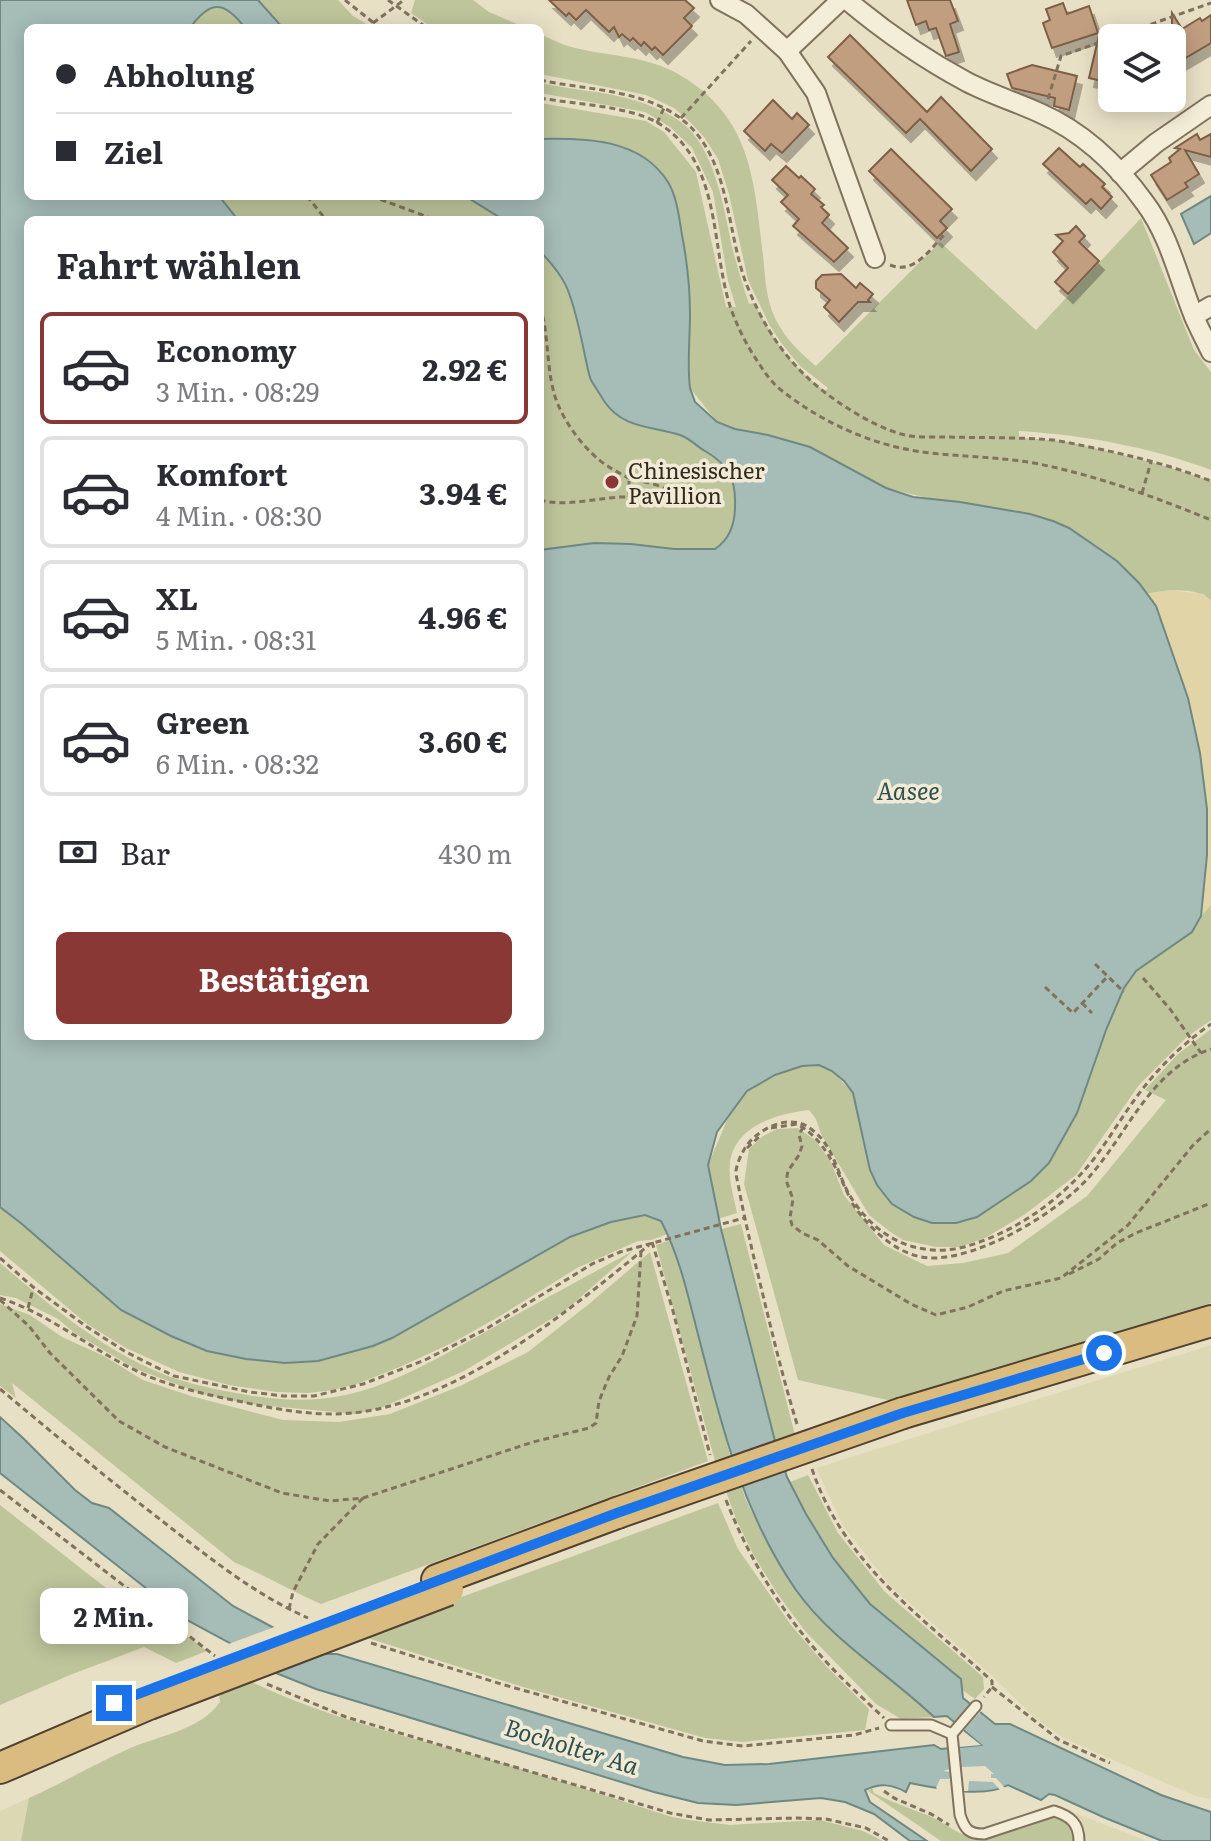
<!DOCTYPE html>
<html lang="de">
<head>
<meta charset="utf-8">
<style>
	:root { --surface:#fff; --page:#f7f7f7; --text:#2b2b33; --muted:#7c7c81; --line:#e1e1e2; --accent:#893835 }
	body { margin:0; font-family:Literata,serif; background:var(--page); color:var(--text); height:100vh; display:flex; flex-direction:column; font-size:30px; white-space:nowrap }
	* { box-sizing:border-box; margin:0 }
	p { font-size:26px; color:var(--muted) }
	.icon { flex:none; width:44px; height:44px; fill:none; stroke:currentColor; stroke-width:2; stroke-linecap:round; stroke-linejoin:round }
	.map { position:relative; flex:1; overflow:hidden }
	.sheet { position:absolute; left:24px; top:216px; width:520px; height:824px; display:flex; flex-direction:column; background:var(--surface); border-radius:12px; box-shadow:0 4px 20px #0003 }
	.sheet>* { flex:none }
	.banner { position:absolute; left:24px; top:24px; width:520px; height:176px; border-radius:12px; box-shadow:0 4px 20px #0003; display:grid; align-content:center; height:176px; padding:0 32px; background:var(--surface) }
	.fabs { position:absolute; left:1098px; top:24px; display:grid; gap:16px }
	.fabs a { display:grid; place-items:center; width:88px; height:88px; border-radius:12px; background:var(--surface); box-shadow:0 4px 20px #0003; font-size:40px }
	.end { position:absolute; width:36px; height:36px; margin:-18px; border:10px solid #1a73e8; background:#fff; box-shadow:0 0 0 4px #fff }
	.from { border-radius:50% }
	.bubble { position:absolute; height:56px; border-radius:12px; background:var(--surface); box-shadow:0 4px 20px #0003; font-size:26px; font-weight:700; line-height:56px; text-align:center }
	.banner b { display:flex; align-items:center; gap:28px; height:76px; font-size:30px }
	.banner b+b { border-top:2px solid var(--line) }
	.banner i { width:20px; height:20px; background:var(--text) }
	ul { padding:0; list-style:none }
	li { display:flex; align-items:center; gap:24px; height:112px; margin:0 16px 12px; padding:0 16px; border:4px solid var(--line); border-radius:12px }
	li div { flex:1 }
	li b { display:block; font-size:30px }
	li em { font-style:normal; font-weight:700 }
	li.active { border-color:var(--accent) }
	li>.icon { width:72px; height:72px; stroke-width:1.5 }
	h2 { padding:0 32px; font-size:36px; line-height:96px }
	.pay { display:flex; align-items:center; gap:20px; height:88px; padding:0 32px; font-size:30px }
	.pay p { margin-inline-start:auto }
	.primary-button { display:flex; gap:16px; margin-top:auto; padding:16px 32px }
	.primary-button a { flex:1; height:92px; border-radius:12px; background:var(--accent); color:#fff; font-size:32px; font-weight:700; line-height:92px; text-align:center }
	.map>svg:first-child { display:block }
	.farmland { fill:#ddd8b4 }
	.green { fill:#bec59b }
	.sand { fill:#e1d4a6 }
	.water { fill:#a6bcb7; stroke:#6e8984; stroke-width:2 }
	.pier { fill:#e8e0c5 }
	.building { fill:#c29e80; stroke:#7d5f46; stroke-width:2; filter:url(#shadow) }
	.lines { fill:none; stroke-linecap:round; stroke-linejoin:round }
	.service-casing { stroke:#81725d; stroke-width:13 }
	.minor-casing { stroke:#81725d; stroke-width:22 }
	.trunk-casing { stroke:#504131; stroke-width:34 }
	.path { stroke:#81725d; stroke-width:3; stroke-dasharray:6 4; stroke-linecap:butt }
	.service { stroke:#f4edd7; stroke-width:9 }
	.minor { stroke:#f4edd7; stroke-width:18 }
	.trunk { stroke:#dabc81; stroke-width:30 }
	.trunk-bridge-casing { stroke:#504131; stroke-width:34; stroke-linecap:butt }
	.trunk-bridge { stroke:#dabc81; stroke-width:30 }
	.route { stroke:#1a73e8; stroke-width:10 }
	.poi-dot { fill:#893835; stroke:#f1ead4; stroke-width:3 }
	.labels { text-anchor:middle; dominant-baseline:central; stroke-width:7; stroke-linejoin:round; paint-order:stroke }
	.poi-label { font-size:22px; fill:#332a20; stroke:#f1ead4; text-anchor:start }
	.water-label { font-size:24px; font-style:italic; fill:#315151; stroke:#f1ead4 }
</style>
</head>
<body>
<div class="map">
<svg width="1211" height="1841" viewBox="0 0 1211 1841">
	<defs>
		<filter id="shadow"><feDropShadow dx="5" dy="9" stdDeviation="0" flood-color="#0004"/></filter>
	</defs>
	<rect width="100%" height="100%" fill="#e8e0c5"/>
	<!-- farmland -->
	<g class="farmland">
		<polygon points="1211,1345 1211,1799 1198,1797 1177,1788 1063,1738 1034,1717 989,1673 891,1587 843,1526 816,1468"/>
		<polygon points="29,1798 21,1841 0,1841 0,1811"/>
		<polygon points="1067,1810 1147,1841 1084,1841 1082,1825 1078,1819"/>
	</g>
	<!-- green -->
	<g class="green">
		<polygon points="258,0 338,0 353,16 373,28 284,28"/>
		<polygon points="415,0 473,0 489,12 526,28 433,28 411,13"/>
		<path d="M217,3L234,12L245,28H190C196,17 204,5 217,3Z"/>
		<path d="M540,34C549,38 559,43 568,46C606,57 644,54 680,75C752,118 754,180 763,255C765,276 766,301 776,320C786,339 800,353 816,366L940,242L1036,330L1141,218L1194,350L1211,372V470C1150,447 1084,435 1019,431V437C1035,440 1052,439 1068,442C1116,453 1164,464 1211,481V601C1196,586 1167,590 1147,594L1117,561L981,506L936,500L886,488L768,435L735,429L717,422L690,388L689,277L667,182L652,164L638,154L620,146L598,140L540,139V103L646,121L664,132L696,172L726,307H736L728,281L713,192L692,148L670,127L645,112L540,93V83C572,90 605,91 637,101C649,105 671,114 681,122C716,148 724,211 733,251C738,269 743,286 749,304L754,303C776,343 788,363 825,391L828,388L800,366L782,344L770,326L748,280L729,194L718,159L704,137L690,122L674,108L646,95L540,74Z"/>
		<polygon points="219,196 465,196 504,220 238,220"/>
		<path d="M540,251C552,263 565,279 570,296C577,316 581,336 585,356C587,364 588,373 591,380C595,387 600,394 604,401C623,429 651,426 680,435C691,439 696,446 705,451C729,465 736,479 735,506C735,524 730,539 715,549H674L631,544L594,543L540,550Z"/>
		<path d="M1211,905V1020L1187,1037L1139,1085L1076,1175L1024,1215L985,1238L960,1247H936L903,1240L889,1231L869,1215L821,1134L816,1119L809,1110C777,1114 735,1125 730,1163C728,1180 734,1197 737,1213L718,1219L708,1165L731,1111L747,1091L775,1075L802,1066L819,1065L832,1071L853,1093L865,1149L1106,1030L1124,988L1136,971L1192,932L1201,916Z"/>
		<polygon points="1211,1029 1211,1303 1086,1341 901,1403 798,1380 744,1184 749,1149 763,1136 777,1129 798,1128 815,1140 830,1160 844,1195 884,1245 927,1266 963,1263 1008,1253 1087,1196 1166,1100 1145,1090 1178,1054"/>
		<polygon points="0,1207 22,1224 121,1310 171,1336 318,1361 373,1346 392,1338 570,1237 611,1222 646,1215 662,1221 668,1234 651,1240 638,1241 577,1268 500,1316 454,1342 402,1366 357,1384 333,1390 309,1393 276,1392 229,1385 179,1372 126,1348 87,1324 0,1251"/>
		<polygon points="741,1224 795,1435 775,1440 721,1229"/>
		<polygon points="671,1240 681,1270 730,1455 746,1500 768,1545 795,1589 817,1617 934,1717 901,1719 876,1704 805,1631 777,1593 753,1554 736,1519 715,1461 656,1245"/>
		<path d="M633,1251L566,1310L464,1371L383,1407L355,1414L250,1404L203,1394L136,1369L76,1334L58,1319L16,1298L0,1295V1263C47,1303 93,1342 149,1368C176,1381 207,1388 236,1393C273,1400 308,1403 345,1395C392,1386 447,1353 489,1330C537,1303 585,1277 633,1251Z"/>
		<path d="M650,1252L708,1461L321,1604C292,1591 264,1575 234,1562L12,1383L16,1398L0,1386V1304L30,1315L62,1337L104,1356L143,1380L191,1396L283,1420L339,1422L390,1414L460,1386L528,1352L589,1304Z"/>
		<polygon points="808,1475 838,1533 885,1592 983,1677 984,1689 975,1699 961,1689 915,1640 870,1604 833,1558 806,1514 790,1482"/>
		<polygon points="718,1503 738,1549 791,1625 827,1667 869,1709 865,1730 742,1742 705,1738 523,1687 358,1635"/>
		<polygon points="0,1505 161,1631 173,1625 207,1651 176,1663 144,1647 70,1675 0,1705"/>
		<path d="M244,1678C319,1716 400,1734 480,1757C545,1775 608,1797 672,1817L689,1820L730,1825L820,1820L863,1831L883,1841H21L29,1798C62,1783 93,1765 126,1750C156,1736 200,1731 220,1702L218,1688Z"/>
		<path d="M872,1788L874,1793C891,1802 909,1808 927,1815C952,1825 959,1841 991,1837C1012,1834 1031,1821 1051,1815C1068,1820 1073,1823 1075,1841H941L868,1791Z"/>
	</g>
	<!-- sand -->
	<path class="sand" d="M1169,590L1204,594L1211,601V905L1201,916C1211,807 1199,692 1147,594Z"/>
	<!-- water -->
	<g class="water">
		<path d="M0,0H258L283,28H245C224,0 210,0 190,28H28V196H219L238,220H28V1036H540V550L594,543L631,544L674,549H715C730,539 735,524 735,506C736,479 729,465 705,451C696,446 691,439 680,435C651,426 623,429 604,401C600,394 595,387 591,380C588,373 587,364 585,356C581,336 577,316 570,296C565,279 552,264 540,251V220H504L465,196H540V139C585,138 640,138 668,182C677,197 679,217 682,235C687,261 690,287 690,314C690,339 687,364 690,388L695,402L717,422L735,429L768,435L810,447L886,488L913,497L960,502L1030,514L1053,521L1069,528L1117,561L1139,583L1156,606L1188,698L1200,753L1207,809V855L1201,916L1192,932L1136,971L1124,988L1106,1030L1077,1113L1049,1163L1031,1181L977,1217L956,1223H932L914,1217L892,1204L877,1185L870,1170L853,1093L844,1081L832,1071L819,1065L802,1066L775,1075L747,1091L717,1132L708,1165L721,1229L775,1441L787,1477L806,1514L833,1558L870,1604L961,1679L963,1698L995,1724H1010L1161,1795L1211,1812V1841H1162L1103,1817L1055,1795L1049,1794L1041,1800L1008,1785C984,1799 936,1788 910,1783L906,1792C891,1784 880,1783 865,1790L870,1802L927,1841H910L874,1814L845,1802L821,1798L736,1805L698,1803L654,1792L316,1689L271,1671L228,1642L185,1619L0,1473V1417L23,1438L75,1490L92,1503L109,1508L233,1606L317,1651L325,1654H337L683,1757L725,1765L769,1764L934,1745L941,1749L981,1745L947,1716L934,1717C889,1674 832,1641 796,1590C743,1513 723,1431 700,1342C689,1301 681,1259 661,1221L645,1215L611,1222L570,1237L392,1338L373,1346L318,1361L285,1363L246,1359L207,1351L171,1336L121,1310L22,1224L0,1207Z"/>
		<polygon points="1211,196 1211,233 1194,244 1181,214"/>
	</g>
	<!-- pier -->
	<g class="pier">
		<polygon points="277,1626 319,1647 261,1670 226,1645"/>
		<polygon points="972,1702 982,1710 963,1731 981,1745 959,1747 961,1767 985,1766 994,1774 991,1774 991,1778 996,1778 1005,1788 1000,1790 993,1782 969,1781 968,1791 963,1791 963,1795 942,1793 936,1788 940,1779 949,1779 951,1776 950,1772 943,1771 950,1769 948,1744 972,1742 953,1726"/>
	</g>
	<!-- building -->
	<g class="building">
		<polygon points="549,0 685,0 694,8 684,18 692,26 663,55 655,47 652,50 644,42 641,46 633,38 630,41 622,34 619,37 614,27 609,32 586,10 576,20 569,13 566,16"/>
		<polygon points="907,0 950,0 958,21 950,24 959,52 946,56 936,28 929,30 926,21 916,25"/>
		<polygon points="1063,3 1067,14 1089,6 1098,33 1052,48 1043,23 1050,20 1046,9"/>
		<polygon points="1172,13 1182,29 1200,18 1202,21 1211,15 1211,43 1172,66"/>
		<polygon points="850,35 927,112 941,97 992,149 971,171 920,119 906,133 828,57"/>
		<polygon points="1099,35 1112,71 1112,78 1107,77 1106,82 1089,78"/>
		<polygon points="1032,65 1077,76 1069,110 1054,106 1055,98 1012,88 1007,74"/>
		<polygon points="773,100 792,119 797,113 809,125 782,153 771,144 765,151 744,131"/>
		<polygon points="1197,134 1200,140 1211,134 1211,157 1185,150 1199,174 1185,183 1188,187 1167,200 1151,175 1171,162 1169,158 1180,149 1175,148"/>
		<polygon points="1059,148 1080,167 1083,164 1105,184 1102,187 1112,197 1101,209 1091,199 1086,204 1043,164"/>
		<polygon points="891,149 952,209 940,221 947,228 937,238 869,171"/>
		<polygon points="786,166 799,178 801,176 815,189 811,194 824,205 821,207 829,215 822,223 848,248 834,262 793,226 799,219 781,202 788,195 772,180"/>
		<polygon points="1076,226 1085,236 1079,242 1099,261 1068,294 1055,282 1068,268 1053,252 1063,241 1056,235 1069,233"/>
		<polygon points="841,274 856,288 860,283 873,294 868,300 870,302 858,302 839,322 824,307 830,300 816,288 816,281 822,275"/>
	</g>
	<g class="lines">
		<!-- service casing -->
		<g class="service-casing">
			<g id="service">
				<path d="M976,1706L952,1734L960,1815C965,1830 969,1834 984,1834L1054,1811C1070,1816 1079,1823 1079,1841"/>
				<polyline points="891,1725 931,1725 952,1734"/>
			</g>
		</g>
		<!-- minor casing -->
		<g class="minor-casing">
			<g id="minor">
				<polyline points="720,0 746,14 787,51 816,93 875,258"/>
				<path d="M847,0C884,31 924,59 967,82C990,94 1016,102 1040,113C1083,132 1117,164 1145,203C1169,235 1178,276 1193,314C1198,327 1205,339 1211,352"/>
				<polyline points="787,51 841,0"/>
				<polyline points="1120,173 1156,143 1211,105"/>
				<polyline points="1194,316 1211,306"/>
			</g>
		</g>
		<!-- trunk casing -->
		<g class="trunk-casing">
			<g id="trunk">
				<polyline points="903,1413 1211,1321"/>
				<polyline points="437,1580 617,1513"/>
				<polyline points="0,1768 149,1704"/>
			</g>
		</g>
		<!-- path -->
		<g class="path">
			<polyline points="345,0 380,28"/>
			<polyline points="388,0 427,28"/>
			<polyline points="373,23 404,0"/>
			<path d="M540,80C581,89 626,89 664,108C734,143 723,228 748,288C772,346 803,382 857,414C870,422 887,430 901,434C916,438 934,437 950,437C984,438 1018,437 1053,440C1067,442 1080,445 1094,448C1134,456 1173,466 1211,481"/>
			<path d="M540,98C574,104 629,106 658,123C723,162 710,247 731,309C738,328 747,346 758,362C765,373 772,383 781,390C824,424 876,447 930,453C966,457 1003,457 1039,464C1098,476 1155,497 1211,520"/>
			<polyline points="1048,99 1061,56 1211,3"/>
			<polyline points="681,118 751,41"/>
			<polyline points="657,123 664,108"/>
			<polyline points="307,196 326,220"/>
			<polyline points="371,196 436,220"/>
			<path d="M890,265C914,275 929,250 945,234"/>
			<path d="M540,306C549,334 546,364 554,393C561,419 585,452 609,467C616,471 624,476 631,479C644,483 662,483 671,494L667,500C654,501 642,497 629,497C601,496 567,508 540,500"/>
			<polyline points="1142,493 1151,462"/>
			<polyline points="629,497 629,478"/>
			<polyline points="1095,964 1124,992"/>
			<polyline points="1143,978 1170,1009 1201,1053"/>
			<polyline points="1045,987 1073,1013 1108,976"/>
			<polyline points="1082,1003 1092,1013"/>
			<polyline points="803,1127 799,1135 802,1146 799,1155 788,1171 787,1176 787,1183 793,1199 790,1218 792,1225 802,1233 818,1240 848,1266 911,1304 936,1315 968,1307 1003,1291 1061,1278 1128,1225 1194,1144 1211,1129"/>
			<path d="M771,1128L797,1124C825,1139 836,1169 849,1196"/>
			<polyline points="747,1148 759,1137"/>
			<path d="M852,1203C869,1228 897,1256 929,1258C979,1260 1059,1212 1090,1176C1130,1130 1150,1070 1211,1049"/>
			<polyline points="652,1242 673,1311 710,1455"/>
			<polyline points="0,1258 33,1287 87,1327 126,1352 174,1376 250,1392 283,1396 314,1396 363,1384 425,1360 486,1329 592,1264 620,1252 744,1218"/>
			<polyline points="1069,1274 1099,1259 1117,1243 1136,1233 1211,1203"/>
			<path d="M0,1298C55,1316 97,1355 150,1377C178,1388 208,1395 238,1401C270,1408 301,1414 334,1414C447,1413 566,1313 649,1245"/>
			<polyline points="0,1300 29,1326 50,1353 119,1421 165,1447 282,1493 330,1501 363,1498 533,1442 589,1428 596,1423 599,1401 609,1377 622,1356 637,1316 641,1252"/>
			<polyline points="28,1308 33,1289"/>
			<path d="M0,1389C55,1435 109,1480 166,1524C211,1559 256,1595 308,1618"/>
			<path d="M797,1424C780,1369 767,1311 753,1254C748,1232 743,1211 739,1189C738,1183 736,1177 736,1171C737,1163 741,1155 745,1148C755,1132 782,1116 802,1124C809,1126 816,1133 821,1138C837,1157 840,1183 854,1202C880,1240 920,1258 964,1247C1014,1233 1060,1201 1093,1160C1110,1138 1124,1113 1141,1091C1161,1065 1184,1043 1211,1024"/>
			<path d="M812,1469C844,1564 921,1616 992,1681V1687L984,1697"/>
			<polyline points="0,1490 215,1656"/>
			<path d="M726,1500C750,1561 785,1618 830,1666C847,1684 866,1701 884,1718"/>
			<polyline points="289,1609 293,1592 318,1544 363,1498"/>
			<polyline points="371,1643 501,1684 703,1741 743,1746 854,1735 879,1728"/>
			<polyline points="267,1684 346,1717 670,1813 709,1820 798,1818 826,1819 866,1828 889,1841"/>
			<polyline points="992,1687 1059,1740 1110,1763"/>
			<polyline points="884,1791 894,1798 931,1814 949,1825"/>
		</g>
		<!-- service -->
		<use href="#service" class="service"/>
		<!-- minor -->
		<use href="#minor" class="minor"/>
		<!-- trunk -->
		<use href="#trunk" class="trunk"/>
		<!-- trunk-bridge casing -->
		<g class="trunk-bridge-casing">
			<g id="trunk-bridge">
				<polyline points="617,1513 903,1413"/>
				<polyline points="149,1704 448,1590"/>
			</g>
		</g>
		<!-- trunk-bridge -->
		<use href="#trunk-bridge" class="trunk-bridge"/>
	</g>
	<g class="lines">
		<!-- route -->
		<polyline class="route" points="114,1703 617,1513 903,1413 1104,1353"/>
	</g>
	<!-- markers -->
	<circle class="poi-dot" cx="612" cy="482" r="8"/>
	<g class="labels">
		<!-- poi labels -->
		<g class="poi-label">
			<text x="628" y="469">Chinesischer<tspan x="628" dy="25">Pavillion</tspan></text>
		</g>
		<!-- water labels -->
		<g class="water-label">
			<text x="908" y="789">Aasee</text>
			<text transform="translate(572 1745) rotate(17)">Bocholter Aa</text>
		</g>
	</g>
</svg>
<div class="fabs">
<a><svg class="icon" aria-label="layers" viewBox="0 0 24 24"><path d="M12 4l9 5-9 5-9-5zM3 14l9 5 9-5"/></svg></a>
</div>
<i class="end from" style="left:1104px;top:1353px"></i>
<i class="end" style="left:114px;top:1703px"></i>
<div class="bubble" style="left:40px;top:1588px;width:148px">2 Min.</div>
<div class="banner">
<b><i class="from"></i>Abholung</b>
<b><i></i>Ziel</b>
</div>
<section class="sheet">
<h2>Fahrt wählen</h2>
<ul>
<li class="active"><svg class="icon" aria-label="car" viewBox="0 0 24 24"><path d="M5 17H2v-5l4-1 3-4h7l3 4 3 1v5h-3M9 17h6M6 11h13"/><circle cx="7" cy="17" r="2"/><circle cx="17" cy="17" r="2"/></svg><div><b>Economy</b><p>3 Min. · 08:29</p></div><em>2.92 €</em></li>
<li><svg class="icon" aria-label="car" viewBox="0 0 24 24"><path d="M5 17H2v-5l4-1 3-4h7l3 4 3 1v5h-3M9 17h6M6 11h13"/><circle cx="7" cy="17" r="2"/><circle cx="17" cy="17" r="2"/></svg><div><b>Komfort</b><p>4 Min. · 08:30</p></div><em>3.94 €</em></li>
<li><svg class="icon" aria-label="car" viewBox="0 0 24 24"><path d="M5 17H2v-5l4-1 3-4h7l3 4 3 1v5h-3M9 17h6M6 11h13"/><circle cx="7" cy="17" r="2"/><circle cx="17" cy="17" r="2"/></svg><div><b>XL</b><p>5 Min. · 08:31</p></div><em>4.96 €</em></li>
<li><svg class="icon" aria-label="car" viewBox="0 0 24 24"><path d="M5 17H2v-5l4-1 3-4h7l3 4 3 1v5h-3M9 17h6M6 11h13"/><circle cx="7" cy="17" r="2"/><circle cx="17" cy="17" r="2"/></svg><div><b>Green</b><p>6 Min. · 08:32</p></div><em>3.60 €</em></li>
</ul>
<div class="pay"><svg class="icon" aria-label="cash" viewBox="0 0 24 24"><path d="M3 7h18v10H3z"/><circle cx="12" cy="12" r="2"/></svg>Bar<p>430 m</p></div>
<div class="primary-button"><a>Bestätigen</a></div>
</section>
</div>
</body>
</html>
